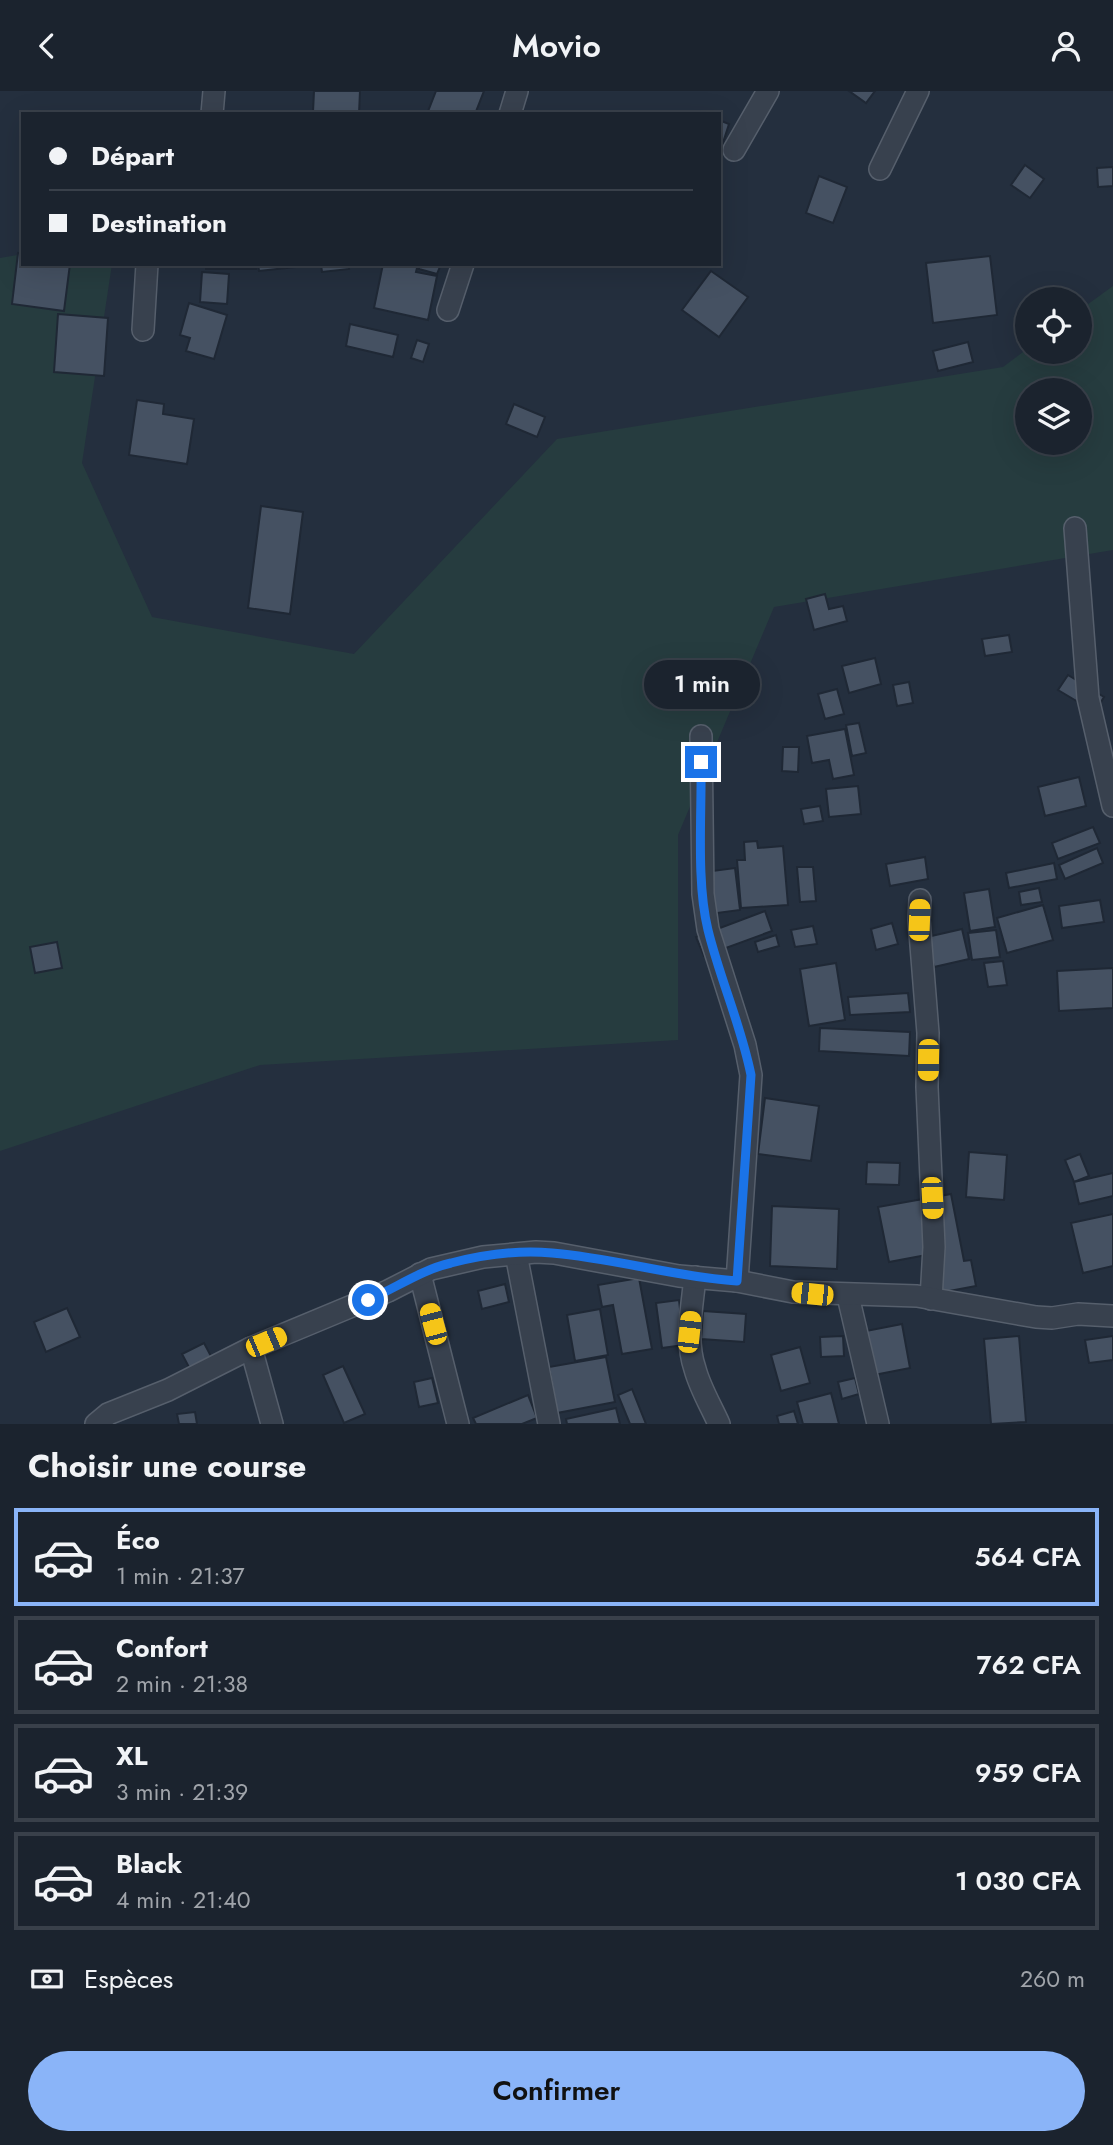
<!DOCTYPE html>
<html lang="fr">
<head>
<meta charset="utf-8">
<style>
	:root { --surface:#1b232e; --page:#242b36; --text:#f1f3f6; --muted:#a0a4aa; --line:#39404a; --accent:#8ab4f8 }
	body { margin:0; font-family:Jost,sans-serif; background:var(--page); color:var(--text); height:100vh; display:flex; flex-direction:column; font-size:26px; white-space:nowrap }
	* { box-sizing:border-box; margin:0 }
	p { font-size:23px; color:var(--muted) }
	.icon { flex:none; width:38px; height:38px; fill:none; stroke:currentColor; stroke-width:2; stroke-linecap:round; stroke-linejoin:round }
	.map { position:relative; height:1333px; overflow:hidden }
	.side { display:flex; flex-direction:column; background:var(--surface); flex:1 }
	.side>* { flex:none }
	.guide { position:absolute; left:21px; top:21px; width:700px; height:154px; border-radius:0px; box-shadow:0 7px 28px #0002,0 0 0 2px var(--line); display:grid; align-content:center; height:154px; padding:0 28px; background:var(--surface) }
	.buttons { position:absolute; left:1015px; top:196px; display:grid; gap:14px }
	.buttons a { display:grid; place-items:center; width:77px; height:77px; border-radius:50%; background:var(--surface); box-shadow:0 7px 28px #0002,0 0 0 2px var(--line); font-size:35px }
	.end { position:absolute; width:32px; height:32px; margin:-16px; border:9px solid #1a73e8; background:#fff; box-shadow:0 0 0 4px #fff }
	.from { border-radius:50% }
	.bubble { position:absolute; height:49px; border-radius:24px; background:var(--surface); box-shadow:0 7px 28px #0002,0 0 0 2px var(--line); font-size:23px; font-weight:600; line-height:49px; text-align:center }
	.car { position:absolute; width:21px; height:42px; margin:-21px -10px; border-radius:9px; box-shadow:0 0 5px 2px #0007; background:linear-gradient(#f5c518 24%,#345 0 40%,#f5c518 0 76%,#345 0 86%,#f5c518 0) }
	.guide b { display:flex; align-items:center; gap:24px; height:66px; font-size:26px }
	.guide b+b { border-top:2px solid var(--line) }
	.guide i { width:18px; height:18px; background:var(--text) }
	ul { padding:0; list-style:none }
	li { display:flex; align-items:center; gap:21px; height:98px; margin:0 14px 10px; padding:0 14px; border:4px solid var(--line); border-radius:0px }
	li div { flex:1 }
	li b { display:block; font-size:26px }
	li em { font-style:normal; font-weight:600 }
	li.on { border-color:var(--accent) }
	li>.icon { width:63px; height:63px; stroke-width:1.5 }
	h2 { padding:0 28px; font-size:32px; line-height:84px }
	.pay { display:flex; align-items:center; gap:18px; height:77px; padding:0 28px; font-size:26px }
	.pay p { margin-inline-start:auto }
	.button { display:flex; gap:14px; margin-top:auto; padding:14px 28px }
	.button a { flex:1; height:80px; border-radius:42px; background:var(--accent); color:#111; font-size:28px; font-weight:600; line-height:80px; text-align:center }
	header { display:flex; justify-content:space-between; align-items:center; height:91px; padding:0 28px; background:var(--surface); font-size:32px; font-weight:600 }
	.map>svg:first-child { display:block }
	.green { fill:#263c3f; fill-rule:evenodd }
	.building { fill:#455162; stroke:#1f2835; stroke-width:2 }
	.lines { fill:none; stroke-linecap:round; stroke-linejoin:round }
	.minor-casing { stroke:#565f6c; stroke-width:24 }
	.minor { stroke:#38414e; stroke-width:21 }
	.route { stroke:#1a73e8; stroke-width:9 }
</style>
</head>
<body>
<header><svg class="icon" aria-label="back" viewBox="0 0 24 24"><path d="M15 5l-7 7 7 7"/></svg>Movio<svg class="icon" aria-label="person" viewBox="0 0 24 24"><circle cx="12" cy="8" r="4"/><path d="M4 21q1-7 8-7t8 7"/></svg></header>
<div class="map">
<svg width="1113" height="1333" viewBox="0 0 1113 1333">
	<rect width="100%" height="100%" fill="#242f3e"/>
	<!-- green -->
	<path class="green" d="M23,163V173H112L82,372L152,526L354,563L557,348L1003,276L1027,258V261H1080V219L1113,195V459L774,516L678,744V949L260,974L0,1060V167ZM1027,299H1080V352H1027Z"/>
	<!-- building -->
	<g class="building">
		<polygon points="314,0 360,0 359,23 313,21"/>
		<polygon points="436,0 484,0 475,23 427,23"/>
		<polygon points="849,0 875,0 866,12"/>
		<polygon points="719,29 729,33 720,61 719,61"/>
		<polygon points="1025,74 1044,88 1030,107 1011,94"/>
		<polygon points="1113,76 1113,95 1098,96 1097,77"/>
		<polygon points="819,85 847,96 833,132 806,122"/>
		<polygon points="18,162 23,163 23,173 70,173 64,220 12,213"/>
		<polygon points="990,165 997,224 933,232 926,172"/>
		<rect x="206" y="173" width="50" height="5"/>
		<polygon points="258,173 295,173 295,176 259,180"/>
		<polygon points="321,173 348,173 349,178 322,181"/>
		<polygon points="383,173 418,173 416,181 437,185 428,229 374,217"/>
		<polygon points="420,173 441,173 437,183 419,178"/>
		<polygon points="711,180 748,206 719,246 682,219"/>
		<polygon points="202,181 229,183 227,213 200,211"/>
		<polygon points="189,212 227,224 214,268 186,260 190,247 180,244"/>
		<polygon points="58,223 108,227 104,285 54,281"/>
		<polygon points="350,233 398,244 393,266 346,255"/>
		<polygon points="417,249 429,253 423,271 411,267"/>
		<polygon points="968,251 973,271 938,280 933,260"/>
		<polygon points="137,309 164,313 163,323 194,328 187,373 129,364"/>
		<polygon points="514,313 545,326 537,346 506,333"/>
		<polygon points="261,415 303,421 290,523 248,517"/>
		<polygon points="825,503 829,518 843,515 847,530 814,539 806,508"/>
		<polygon points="1009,544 1012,561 985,565 982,548"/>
		<polygon points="875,567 881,593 849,602 842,575"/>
		<polygon points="1068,584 1104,606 1095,621 1058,599"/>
		<polygon points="909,591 913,612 897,615 893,594"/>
		<polygon points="837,598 844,623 825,628 818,603"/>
		<polygon points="859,632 866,662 852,665 846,634"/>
		<polygon points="845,638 854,684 833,688 829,669 812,672 807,645"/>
		<polygon points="783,656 799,656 798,681 782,680"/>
		<polygon points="1079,686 1086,715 1045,725 1038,696"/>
		<polygon points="858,695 861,723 829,726 826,698"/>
		<polygon points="820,715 823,730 804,733 801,718"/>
		<polygon points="1093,736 1100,752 1058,768 1052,752"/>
		<polygon points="757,750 758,757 783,755 788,814 741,817 737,769 745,769 744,751"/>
		<polygon points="1097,757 1103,772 1065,788 1059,774"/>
		<polygon points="925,766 928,788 890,795 886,773"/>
		<polygon points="1054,772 1057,788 1009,797 1006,782"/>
		<polygon points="797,776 813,776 816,810 800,811"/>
		<polygon points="735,777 740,819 702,824 697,782"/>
		<polygon points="1039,797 1042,811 1021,814 1019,801"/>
		<polygon points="989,798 995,836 970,840 964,802"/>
		<polygon points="1100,809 1104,831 1062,837 1059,815"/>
		<polygon points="1043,814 1053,849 1007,862 997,827"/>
		<polygon points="765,820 772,840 704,865 696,846"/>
		<polygon points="892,832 898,853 876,859 871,838"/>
		<polygon points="813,835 817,853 795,856 791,839"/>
		<polygon points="962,838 969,868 934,876 927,846"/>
		<polygon points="996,839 1000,866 972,869 968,842"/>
		<polygon points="776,844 779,855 758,861 755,851"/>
		<polygon points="57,851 62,877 35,882 30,856"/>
		<polygon points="1003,870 1007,894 988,896 984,872"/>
		<polygon points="836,872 845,929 809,935 800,878"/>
		<polygon points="1113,877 1113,917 1059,920 1057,880"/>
		<polygon points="908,902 910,921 850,924 848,906"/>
		<polygon points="820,937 910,941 909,965 819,960"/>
		<polygon points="765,1007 819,1015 811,1070 758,1063"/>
		<polygon points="969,1061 1007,1064 1004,1109 966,1106"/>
		<polygon points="1080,1063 1089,1085 1074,1091 1065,1069"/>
		<polygon points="867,1071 900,1072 899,1094 866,1093"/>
		<polygon points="1113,1082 1113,1105 1079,1113 1074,1091"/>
		<polygon points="951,1103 964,1170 971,1169 976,1195 928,1204 937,1162 889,1171 878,1116"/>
		<polygon points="772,1115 839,1118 837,1178 770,1175"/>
		<polygon points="1113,1123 1113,1175 1083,1182 1071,1132"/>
		<polygon points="639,1187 652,1258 622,1263 613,1214 602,1216 598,1194"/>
		<polygon points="505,1193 509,1211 482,1218 478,1200"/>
		<polygon points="679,1209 684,1254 662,1257 656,1212"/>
		<polygon points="67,1217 80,1246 46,1261 34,1231"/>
		<polygon points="600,1218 608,1264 575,1270 567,1224"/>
		<polygon points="703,1220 746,1223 744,1251 701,1248"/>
		<polygon points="902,1233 910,1277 874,1284 866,1240"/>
		<polygon points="843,1245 844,1265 821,1266 820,1246"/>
		<polygon points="1019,1245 1026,1331 991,1333 984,1248"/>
		<polygon points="1113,1245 1113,1269 1089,1272 1085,1249"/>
		<polygon points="204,1252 213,1269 191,1280 182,1263"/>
		<polygon points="800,1256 810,1292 781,1300 771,1264"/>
		<polygon points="606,1266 615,1311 557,1322 549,1276"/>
		<polygon points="343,1275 365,1323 344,1332 323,1284"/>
		<polygon points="432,1287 438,1312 419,1316 414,1291"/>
		<polygon points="855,1287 859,1303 842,1308 838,1291"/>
		<polygon points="632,1298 646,1333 630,1333 618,1304"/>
		<polygon points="831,1302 839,1333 803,1333 797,1311"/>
		<polygon points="528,1304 537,1327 522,1333 476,1333 473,1327"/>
		<polygon points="616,1317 620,1333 567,1333 566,1328"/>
		<polygon points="794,1320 798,1333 779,1333 777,1325"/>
		<polygon points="195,1321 197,1333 179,1333 177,1323"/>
	</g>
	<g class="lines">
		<!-- minor casing -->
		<g class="minor-casing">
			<g id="minor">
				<polyline points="212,23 214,0"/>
				<polyline points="510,23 517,0"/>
				<polyline points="734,59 768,0"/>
				<polyline points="880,78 918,0"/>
				<polyline points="448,219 463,173"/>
				<polyline points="143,239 147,173"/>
				<polyline points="1075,437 1088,607 1113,715"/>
				<polyline points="701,645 703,803 708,838 745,954 751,984 737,1190"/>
				<polyline points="920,809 919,829 928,942 927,996 934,1156 931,1208"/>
				<polyline points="516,1163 549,1333"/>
				<polyline points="420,1183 458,1333"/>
				<path d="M695,1186C692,1217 685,1249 695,1278C700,1297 711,1315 719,1333"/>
				<polyline points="848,1205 878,1333"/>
				<polyline points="251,1257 272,1333"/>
				<polyline points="96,1333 108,1323 168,1299 251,1257 388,1200 431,1178 483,1166 536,1161 554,1162 679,1185 737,1190 793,1201 917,1205 1036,1226 1052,1227 1078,1223 1113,1225"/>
			</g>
		</g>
		<!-- minor -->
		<use href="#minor" class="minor"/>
	</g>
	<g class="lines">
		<!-- route -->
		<path class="route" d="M368,1209C396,1197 421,1179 451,1172C482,1164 520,1159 552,1162C614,1167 675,1186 737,1190L751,984C741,934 720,888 708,839C696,791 702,722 701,671"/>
	</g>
</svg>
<div class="buttons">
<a><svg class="icon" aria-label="locate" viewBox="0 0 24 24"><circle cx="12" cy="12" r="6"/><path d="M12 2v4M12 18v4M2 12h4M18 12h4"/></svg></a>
<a><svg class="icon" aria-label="layers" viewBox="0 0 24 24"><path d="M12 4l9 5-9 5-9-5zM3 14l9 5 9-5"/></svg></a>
</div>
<i class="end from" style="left:368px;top:1209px"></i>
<i class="end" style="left:701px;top:671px"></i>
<div class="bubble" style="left:644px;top:569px;width:116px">1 min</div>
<i class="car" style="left:919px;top:829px;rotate:2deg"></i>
<i class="car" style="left:928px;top:969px;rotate:181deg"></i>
<i class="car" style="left:932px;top:1107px;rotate:177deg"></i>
<i class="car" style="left:812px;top:1203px;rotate:276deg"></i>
<i class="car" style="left:433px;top:1233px;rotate:345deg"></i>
<i class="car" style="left:689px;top:1241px;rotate:6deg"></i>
<i class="car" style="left:266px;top:1251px;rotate:67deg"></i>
<div class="guide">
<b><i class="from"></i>Départ</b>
<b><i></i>Destination</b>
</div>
</div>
<section class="side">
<h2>Choisir une course</h2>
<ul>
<li class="on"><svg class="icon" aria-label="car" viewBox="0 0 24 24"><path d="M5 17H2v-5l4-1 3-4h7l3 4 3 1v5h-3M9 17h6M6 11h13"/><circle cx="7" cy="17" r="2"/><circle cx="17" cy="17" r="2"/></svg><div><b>Éco</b><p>1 min · 21:37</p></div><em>564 CFA</em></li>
<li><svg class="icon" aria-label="car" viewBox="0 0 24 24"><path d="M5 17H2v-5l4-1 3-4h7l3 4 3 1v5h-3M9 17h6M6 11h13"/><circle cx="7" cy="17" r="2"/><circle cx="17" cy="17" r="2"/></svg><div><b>Confort</b><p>2 min · 21:38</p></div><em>762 CFA</em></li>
<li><svg class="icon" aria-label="car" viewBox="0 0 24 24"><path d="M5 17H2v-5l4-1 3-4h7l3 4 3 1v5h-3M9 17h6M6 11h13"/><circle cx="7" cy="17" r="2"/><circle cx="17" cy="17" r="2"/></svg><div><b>XL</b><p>3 min · 21:39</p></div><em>959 CFA</em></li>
<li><svg class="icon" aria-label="car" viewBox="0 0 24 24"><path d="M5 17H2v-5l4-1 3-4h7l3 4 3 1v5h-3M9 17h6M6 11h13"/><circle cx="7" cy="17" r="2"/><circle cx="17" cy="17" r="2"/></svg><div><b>Black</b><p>4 min · 21:40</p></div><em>1 030 CFA</em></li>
</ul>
<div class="pay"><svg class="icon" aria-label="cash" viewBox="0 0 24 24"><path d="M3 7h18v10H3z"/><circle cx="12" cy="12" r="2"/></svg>Espèces<p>260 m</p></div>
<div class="button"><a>Confirmer</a></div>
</section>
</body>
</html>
